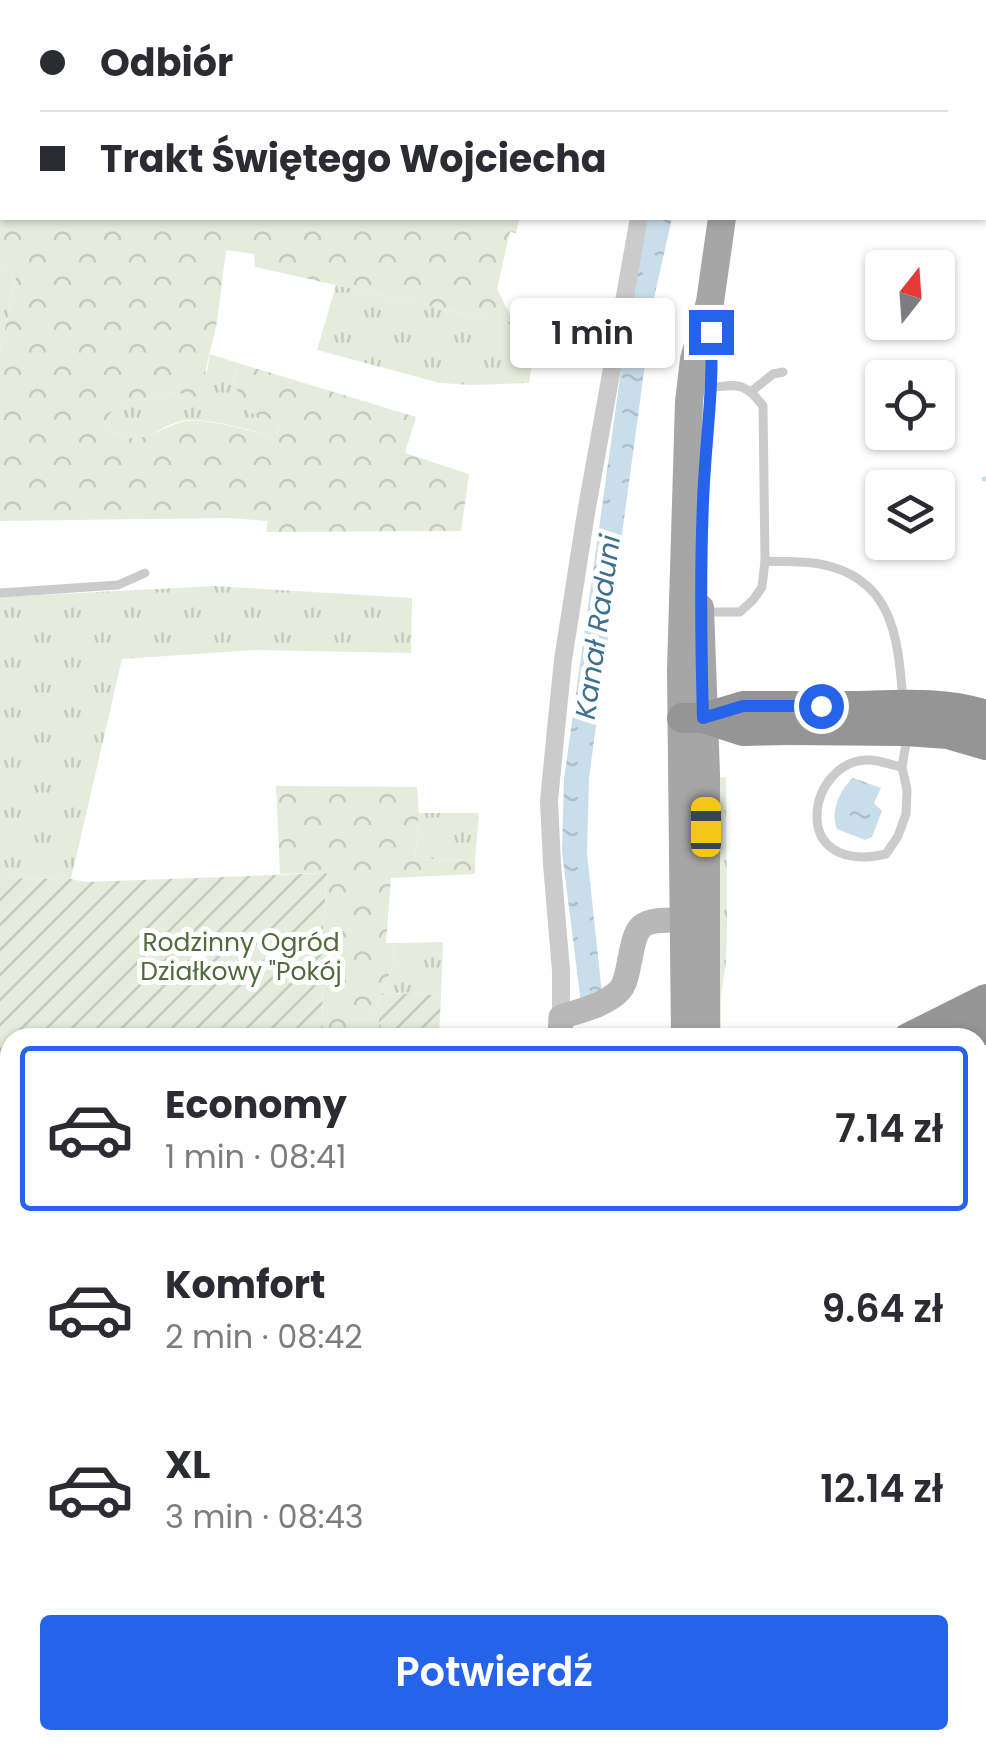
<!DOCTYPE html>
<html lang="pl">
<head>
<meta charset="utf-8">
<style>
	:root { --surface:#fff; --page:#f7f7f7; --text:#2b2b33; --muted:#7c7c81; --line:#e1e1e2; --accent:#2563eb }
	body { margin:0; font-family:Poppins,sans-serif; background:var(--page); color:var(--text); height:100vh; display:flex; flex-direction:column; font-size:38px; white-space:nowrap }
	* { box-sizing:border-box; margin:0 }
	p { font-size:32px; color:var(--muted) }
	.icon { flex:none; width:55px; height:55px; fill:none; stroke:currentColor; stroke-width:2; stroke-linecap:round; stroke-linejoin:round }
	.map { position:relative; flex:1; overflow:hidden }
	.side { position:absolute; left:0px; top:1028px; width:988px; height:722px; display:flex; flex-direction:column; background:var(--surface); border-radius:30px 30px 0 0; box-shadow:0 2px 8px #0004 }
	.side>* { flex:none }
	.hud { position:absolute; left:0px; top:0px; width:988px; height:220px; box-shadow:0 2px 8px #0004; display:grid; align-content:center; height:220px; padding:0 40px; background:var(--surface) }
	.needle { width:65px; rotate:17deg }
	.buttons { position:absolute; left:865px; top:250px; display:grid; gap:20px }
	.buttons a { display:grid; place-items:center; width:90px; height:90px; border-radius:10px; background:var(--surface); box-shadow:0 2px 8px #0004; font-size:50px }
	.end { position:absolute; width:45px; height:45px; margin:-22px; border:12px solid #2563eb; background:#fff; box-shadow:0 0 0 5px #fff }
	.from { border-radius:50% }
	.bubble { position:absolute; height:70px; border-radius:10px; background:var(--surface); box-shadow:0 2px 8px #0004; font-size:32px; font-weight:600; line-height:70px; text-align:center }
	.car { position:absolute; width:30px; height:60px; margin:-30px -15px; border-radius:12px; box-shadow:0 0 8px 2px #0007; background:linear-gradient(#f5c518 24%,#345 0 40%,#f5c518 0 76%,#345 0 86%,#f5c518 0) }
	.hud b { display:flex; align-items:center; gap:35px; height:95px; font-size:38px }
	.hud b+b { border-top:2px solid var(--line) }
	.hud i { width:25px; height:25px; background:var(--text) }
	ul { padding:18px 0 0; list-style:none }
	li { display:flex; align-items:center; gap:30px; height:165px; margin:0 20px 15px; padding:0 20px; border:5px solid transparent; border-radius:10px }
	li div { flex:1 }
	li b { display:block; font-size:38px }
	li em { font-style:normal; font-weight:600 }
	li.selected { border-color:var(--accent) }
	li>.icon { width:90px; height:90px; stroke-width:1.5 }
	.primary-button { display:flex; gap:20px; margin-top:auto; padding:20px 40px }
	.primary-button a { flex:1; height:115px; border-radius:10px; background:var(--accent); color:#fff; font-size:40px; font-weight:600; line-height:115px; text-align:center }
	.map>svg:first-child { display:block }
	.grass { fill:url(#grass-tufts) }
	.forest { fill:url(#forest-crowns) }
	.garden { fill:url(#garden-furrows) }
	.water { fill:url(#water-ripples) }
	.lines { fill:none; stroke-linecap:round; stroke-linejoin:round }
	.stream { stroke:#c9deeb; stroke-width:5 }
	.lane { stroke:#cbcbcb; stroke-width:9 }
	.street { stroke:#cbcbcb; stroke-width:18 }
	.secondary { stroke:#b8b8b8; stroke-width:25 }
	.primary { stroke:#a6a6a6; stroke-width:28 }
	.highway { stroke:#959595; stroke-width:30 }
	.highway-bridge { stroke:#959595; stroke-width:30 }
	.route { stroke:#2563eb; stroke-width:12 }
	.labels { text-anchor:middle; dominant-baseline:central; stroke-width:10; stroke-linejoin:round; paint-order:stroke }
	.park-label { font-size:25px; fill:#52693c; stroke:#fff }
	.water-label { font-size:28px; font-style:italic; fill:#3d718f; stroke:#fff }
</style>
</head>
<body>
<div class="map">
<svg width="986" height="1749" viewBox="0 0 986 1749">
	<defs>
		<pattern id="grass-tufts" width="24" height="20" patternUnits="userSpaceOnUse" patternTransform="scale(2.5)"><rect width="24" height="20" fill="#e5ecdc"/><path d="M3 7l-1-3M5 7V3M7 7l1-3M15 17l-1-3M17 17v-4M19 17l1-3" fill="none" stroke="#c5cbbd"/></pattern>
		<pattern id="forest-crowns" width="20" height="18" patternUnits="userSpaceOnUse" patternTransform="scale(2.5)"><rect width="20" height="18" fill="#e5ecdc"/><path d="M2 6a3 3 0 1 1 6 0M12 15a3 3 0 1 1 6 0" fill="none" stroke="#c5cbbd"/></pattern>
		<pattern id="garden-furrows" width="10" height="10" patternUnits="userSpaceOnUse" patternTransform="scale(2.5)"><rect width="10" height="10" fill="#e5ecdc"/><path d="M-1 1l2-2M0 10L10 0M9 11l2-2" fill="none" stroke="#c5cbbd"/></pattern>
		<pattern id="water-ripples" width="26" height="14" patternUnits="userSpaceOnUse" patternTransform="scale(2.5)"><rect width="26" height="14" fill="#c9deeb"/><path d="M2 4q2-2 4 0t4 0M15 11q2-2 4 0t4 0" fill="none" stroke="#adbfca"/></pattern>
	</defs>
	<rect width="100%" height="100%" fill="#fff"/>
	<!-- grass -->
	<g class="grass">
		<polygon points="0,262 16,278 0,353"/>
		<polygon points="336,285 515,325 533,355 529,383 470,385 440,383 317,350"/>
		<path d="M210,354L238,363L233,383L281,422L275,436C248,430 218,420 190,420C158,421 147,453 109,430L110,413L128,402L176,392L207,371Z"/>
		<polygon points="215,586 412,598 411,653 254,650 122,659 71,879 0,878 0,597"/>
		<polygon points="726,777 727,925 726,962 721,996 721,1037 713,1038 720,904 718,778"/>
		<polygon points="419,813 479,813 475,860 415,859"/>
		<polygon points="443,942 441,995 382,993 393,965 394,943"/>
		<polygon points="0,1220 6,1230 10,1232 10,1342 0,1346"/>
		<polygon points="10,1707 10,1740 180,1740 183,1749 0,1749 0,1713"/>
	</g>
	<!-- forest -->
	<g class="forest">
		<path d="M0,0H570L571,2H2V218H520L516,233L510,232L497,289L515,325L255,267L254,254L226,250L217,322L199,398L176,392L128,402L110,413L109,430C140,449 153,430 182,422C202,416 253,432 275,436L281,422L251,413L233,383L238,363L416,417L405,453L469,474L461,531L266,532L268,521L227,518L0,521V353L16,278L0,262Z"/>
		<polygon points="276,786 417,787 419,813 415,859 475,860 475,874 391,878 386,943 394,943 393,965 375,1010 385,1037 323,1037 322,943 327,873 280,874"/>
		<polygon points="0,1547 10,1548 10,1707 0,1713"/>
		<polygon points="180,1740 481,1740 488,1749 185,1749"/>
	</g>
	<!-- garden -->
	<g class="garden">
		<polygon points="327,873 322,943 323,1037 10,1038 10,1094 0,1094 0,878 71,879 86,882"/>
		<polygon points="382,993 441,995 439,1037 385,1037 375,1010"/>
	</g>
	<!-- water -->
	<g class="water">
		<polygon points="648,218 672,218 654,298 589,778 587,853 602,994 581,1003 562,852 564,779 631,299"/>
		<path d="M853,778L881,788L874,803L882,811L872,837L865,840L837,829C830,812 840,789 853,778Z"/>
	</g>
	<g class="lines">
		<!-- stream -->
		<polyline class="stream" points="984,479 986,479"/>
		<!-- lane -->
		<g class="lane">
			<polyline points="752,391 773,374 783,372"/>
			<path d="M765,561C783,562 802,561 820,564C895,578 898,641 903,701"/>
			<polyline points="0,593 118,585 145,573"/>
			<path d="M706,612H740L753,600L762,587L765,561L763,406C745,382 737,384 709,388"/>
			<path d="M902,767C892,765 881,761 871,760C808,756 785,877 886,854L898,836L906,814L907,790L902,767L907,737"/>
			<polyline points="553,1749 553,1740"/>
			<polyline points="701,1749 701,1740"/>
		</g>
		<!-- street -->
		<g class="street">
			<polyline points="981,0 986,0"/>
			<polyline points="672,2 673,0"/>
			<polyline points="561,1017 561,971 552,864 549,801 555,739 563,660 586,513 639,218"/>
		</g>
		<!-- secondary -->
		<g class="secondary">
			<path d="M560,1038L561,1017C579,1011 606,1005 619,991C625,985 626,977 628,969C637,925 634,919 682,920"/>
			<polyline points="0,1355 10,1351"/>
		</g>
		<!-- primary -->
		<g class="primary">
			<polyline points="752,2 753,0"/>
			<polyline points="700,608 706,774 706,1038"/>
			<polyline points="685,1038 681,670 689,402 694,359 710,302 722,218"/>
			<polyline points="676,1749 676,1740"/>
		</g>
		<!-- highway -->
		<g class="highway">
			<polyline points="682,718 703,718 743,706 854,706"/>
			<polyline points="703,718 743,731 788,730"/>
			<polyline points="906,731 948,734 986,745"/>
			<polyline points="908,1038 986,999"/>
			<polyline points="967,1038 986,1028"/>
			<polyline points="978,1306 986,1307"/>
			<polyline points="978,1333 986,1334"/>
			<polyline points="0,1404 10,1401"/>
			<polyline points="0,1432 10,1428"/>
		</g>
		<!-- highway-bridge -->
		<g class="highway-bridge">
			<path d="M854,706C900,705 942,701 986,715"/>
			<polyline points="788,730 906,731"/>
		</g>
	</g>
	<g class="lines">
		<!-- route -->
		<path class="route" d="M711,332C714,388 705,445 703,502C700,574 701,646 703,718L743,706H821"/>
	</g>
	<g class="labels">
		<!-- park labels -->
		<g class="park-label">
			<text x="241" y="942">Rodzinny Ogród<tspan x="241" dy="29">Działkowy "Pokój</tspan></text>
		</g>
		<!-- water labels -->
		<g class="water-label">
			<text transform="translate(598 627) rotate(-82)">Kanał Raduni</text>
		</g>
	</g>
</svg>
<div class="buttons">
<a><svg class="needle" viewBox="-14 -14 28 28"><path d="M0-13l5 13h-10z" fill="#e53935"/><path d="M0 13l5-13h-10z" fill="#7c7c81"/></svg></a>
<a><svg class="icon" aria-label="locate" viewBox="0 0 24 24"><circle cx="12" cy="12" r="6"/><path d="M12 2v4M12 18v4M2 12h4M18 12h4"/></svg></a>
<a><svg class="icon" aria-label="layers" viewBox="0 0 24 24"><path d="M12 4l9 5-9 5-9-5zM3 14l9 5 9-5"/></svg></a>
</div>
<i class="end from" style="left:821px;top:706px"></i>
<i class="end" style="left:711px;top:332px"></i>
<div class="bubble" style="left:510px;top:298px;width:165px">1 min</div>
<i class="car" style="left:706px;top:827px;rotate:0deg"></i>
<div class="hud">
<b><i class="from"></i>Odbiór</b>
<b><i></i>Trakt Świętego Wojciecha</b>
</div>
<section class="side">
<ul>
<li class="selected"><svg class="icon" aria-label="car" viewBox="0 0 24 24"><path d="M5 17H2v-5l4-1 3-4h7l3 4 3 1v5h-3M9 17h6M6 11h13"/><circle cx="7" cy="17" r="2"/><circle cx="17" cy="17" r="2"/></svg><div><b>Economy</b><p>1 min · 08:41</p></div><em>7.14 zł</em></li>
<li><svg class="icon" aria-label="car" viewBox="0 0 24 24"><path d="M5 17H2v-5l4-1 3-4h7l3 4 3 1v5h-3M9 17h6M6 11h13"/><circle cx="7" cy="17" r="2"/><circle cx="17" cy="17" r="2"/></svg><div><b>Komfort</b><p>2 min · 08:42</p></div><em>9.64 zł</em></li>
<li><svg class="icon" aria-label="car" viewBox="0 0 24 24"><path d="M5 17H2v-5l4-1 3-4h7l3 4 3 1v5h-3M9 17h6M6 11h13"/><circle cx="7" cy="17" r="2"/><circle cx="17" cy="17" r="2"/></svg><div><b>XL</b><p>3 min · 08:43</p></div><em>12.14 zł</em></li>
</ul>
<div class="primary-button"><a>Potwierdź</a></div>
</section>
</div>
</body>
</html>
